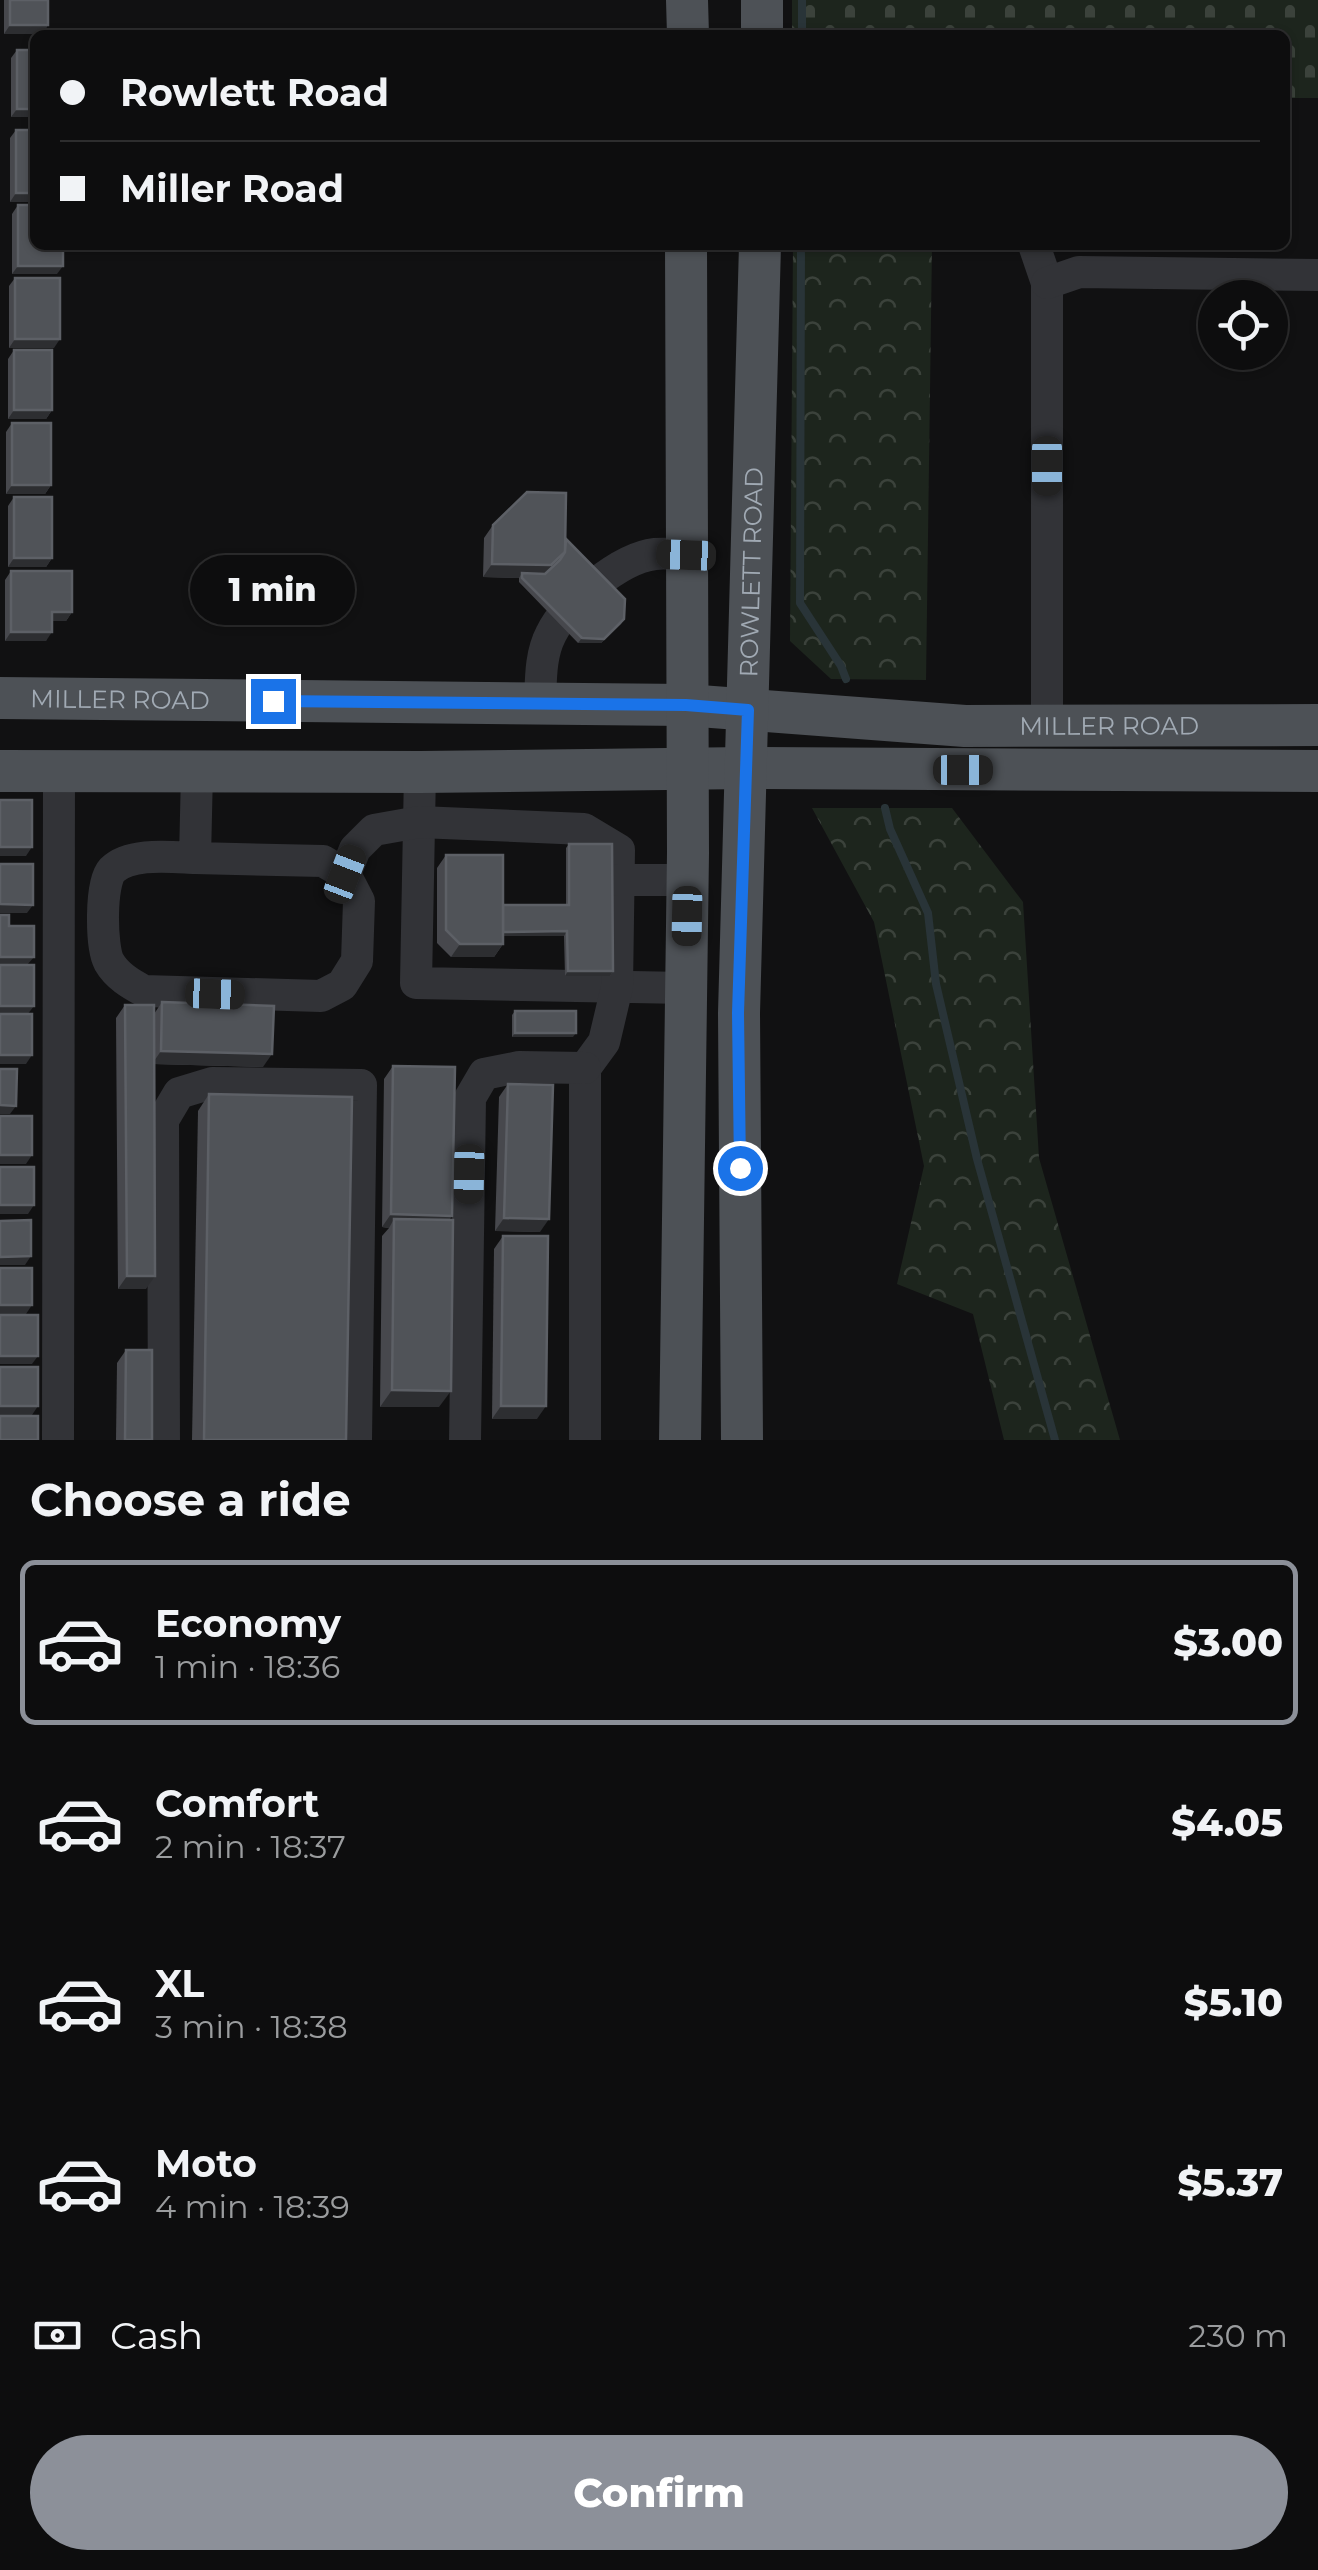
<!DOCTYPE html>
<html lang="en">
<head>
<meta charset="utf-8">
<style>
	:root { --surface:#0d0d0e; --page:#1b1b1c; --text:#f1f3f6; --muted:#9a9c9e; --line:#2d2d2e; --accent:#8c9099 }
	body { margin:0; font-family:Montserrat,sans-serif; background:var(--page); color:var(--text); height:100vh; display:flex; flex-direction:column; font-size:38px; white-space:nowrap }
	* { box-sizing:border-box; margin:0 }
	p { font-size:32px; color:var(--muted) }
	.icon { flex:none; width:55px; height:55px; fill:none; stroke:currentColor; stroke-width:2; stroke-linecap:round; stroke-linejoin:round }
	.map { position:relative; height:1440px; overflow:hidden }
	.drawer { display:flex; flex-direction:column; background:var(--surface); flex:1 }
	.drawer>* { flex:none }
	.guide { position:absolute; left:30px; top:30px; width:1260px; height:220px; border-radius:15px; box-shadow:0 2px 8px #0004,0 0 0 2px var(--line); display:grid; align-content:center; height:220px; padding:0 30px; background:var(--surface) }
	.buttons { position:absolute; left:1198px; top:280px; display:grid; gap:20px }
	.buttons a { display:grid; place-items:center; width:90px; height:90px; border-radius:50%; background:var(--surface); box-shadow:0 2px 8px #0004,0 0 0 2px var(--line); font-size:50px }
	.end { position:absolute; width:45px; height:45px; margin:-22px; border:12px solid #1a73e8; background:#fff; box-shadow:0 0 0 5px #fff }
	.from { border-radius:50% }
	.bubble { position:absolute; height:70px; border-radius:35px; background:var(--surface); box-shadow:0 2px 8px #0004,0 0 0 2px var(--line); font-size:32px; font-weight:800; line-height:70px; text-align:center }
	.car { position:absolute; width:30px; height:60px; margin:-30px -15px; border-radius:12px; box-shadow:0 0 8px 2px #0007; background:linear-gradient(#222 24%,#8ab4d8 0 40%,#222 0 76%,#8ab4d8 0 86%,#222 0) }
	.guide b { display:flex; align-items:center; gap:35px; height:95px; font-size:38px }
	.guide b+b { border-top:2px solid var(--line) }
	.guide i { width:25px; height:25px; background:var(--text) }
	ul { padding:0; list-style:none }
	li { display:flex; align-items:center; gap:30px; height:165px; margin:0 20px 15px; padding:0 10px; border:5px solid transparent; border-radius:15px }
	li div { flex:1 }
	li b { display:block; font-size:38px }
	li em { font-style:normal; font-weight:800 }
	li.current { border-color:var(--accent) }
	li>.icon { width:90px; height:90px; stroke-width:1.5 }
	h2 { padding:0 30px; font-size:45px; line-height:120px }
	.pay { display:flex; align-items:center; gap:25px; height:110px; padding:0 30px; font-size:38px }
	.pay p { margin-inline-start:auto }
	.action { display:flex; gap:20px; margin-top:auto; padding:20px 30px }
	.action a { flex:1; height:115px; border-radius:60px; background:var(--accent); color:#fff; font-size:40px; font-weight:800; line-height:115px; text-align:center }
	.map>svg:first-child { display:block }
	.forest { fill:url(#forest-crowns) }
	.cemetery { fill:url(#cemetery-stones) }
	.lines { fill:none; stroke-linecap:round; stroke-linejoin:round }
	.stream { stroke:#293438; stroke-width:8 }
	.minor { stroke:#323337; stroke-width:32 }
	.major { stroke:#4d5156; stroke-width:42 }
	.wall { fill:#47484d }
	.shaded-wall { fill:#2d2e31 }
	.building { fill:#505358; stroke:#5d6066; stroke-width:2.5 }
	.route { stroke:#1a73e8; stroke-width:12 }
	.labels { text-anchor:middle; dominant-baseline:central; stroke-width:8; stroke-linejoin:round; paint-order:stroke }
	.street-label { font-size:25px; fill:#a1aab4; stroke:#0c0c0d }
</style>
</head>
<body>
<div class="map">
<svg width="1318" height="1440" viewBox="0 0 1318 1440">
	<defs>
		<pattern id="forest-crowns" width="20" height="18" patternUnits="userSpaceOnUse" patternTransform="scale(2.5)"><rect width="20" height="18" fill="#1d251d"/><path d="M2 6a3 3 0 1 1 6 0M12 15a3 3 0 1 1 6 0" fill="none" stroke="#3b423b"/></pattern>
		<pattern id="cemetery-stones" width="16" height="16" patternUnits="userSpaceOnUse" patternTransform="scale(2.5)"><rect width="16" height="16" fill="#1d251d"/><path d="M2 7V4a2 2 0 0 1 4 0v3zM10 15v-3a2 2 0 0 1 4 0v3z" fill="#3b423b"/></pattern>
	</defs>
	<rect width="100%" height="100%" fill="#111112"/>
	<!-- forest -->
	<g class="forest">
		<polygon points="793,245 932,245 926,680 831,679 790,641"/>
		<polygon points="812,808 952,808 1023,902 1039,1158 1120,1440 1004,1440 973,1314 897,1284 924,1166 874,922"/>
	</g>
	<!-- cemetery -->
	<polygon class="cemetery" points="792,0 1318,0 1318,98 1285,98 1285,35 792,35"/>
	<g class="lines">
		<!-- stream -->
		<g class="stream">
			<polyline points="802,35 802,0"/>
			<polyline points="801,245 800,603 841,666 846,679"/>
			<polyline points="885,808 890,829 928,913 936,984 977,1159 1055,1440"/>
		</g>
		<!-- minor -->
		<g class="minor">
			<polyline points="1034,245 1047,283 1047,726"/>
			<polyline points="1047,283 1079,272 1318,275"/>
			<path d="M540,703C541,680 540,655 551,634C566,603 620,558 655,554C665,553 676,554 686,555"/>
			<polyline points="420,772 416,983 686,988"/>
			<path d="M195,858C171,857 130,852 112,870C100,883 101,947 109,962C117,976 131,984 144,991L321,996L342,985L357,961L359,901L345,874L323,861L195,858L197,772"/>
			<polyline points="345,874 355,849 374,830 419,822 584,829 619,850 617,987 604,1042 585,1068 585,1440"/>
			<polyline points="618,880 687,880"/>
			<polyline points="58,1440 59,772"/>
			<polyline points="164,1440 163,1120 179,1093 212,1083 361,1085 356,1440"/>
			<polyline points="465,1440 470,1098 484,1074 519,1067 585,1068"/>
		</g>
		<!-- major -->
		<g class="major">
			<polyline points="687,0 688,35"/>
			<polyline points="762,0 762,35"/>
			<path id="s1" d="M0,698L686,705L965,726L1318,725"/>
			<polyline points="0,771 420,772 746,768 1318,771"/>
			<polyline points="680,1440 688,853 686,245"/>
			<path id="s2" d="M742,1440L739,1013L760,245"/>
		</g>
	</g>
	<!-- wall -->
	<g class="wall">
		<polygon points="4,0 48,0 48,25 42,34 4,34"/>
		<polygon points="17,50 35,117 11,117 11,58"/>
		<polygon points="16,130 35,202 10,202 10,138"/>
		<polygon points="18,205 57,274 12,274 12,214"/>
		<polygon points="15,278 54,348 9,348 9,286"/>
		<polygon points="14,350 52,410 46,419 8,419 8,359"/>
		<polygon points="12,423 51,485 45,494 6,494 6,432"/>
		<polygon points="14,497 52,558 46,567 8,567 8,506"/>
		<polygon points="493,525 566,539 624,619 621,624 601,643 578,643 519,582 519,578 483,577 484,538"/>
		<polygon points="11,571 72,612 66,621 52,621 46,641 5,641 5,580"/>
		<polygon points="569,844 613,971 610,976 565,976 564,936 503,936 503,944 494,957 451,957 437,943 437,868 446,855 503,905 566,905 566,848"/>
		<polygon points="162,1002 263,1067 154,1064 146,1289 118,1289 116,1018 125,1005 154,1014"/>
		<polygon points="515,1011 573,1037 512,1037 512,1015"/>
		<polygon points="393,1066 449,1220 439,1407 380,1407 382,1236 389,1228 382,1227 384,1079"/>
		<polygon points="508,1084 540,1232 495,1231 499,1097"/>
		<polygon points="209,1094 346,1440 192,1440 198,1111"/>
		<polygon points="503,1236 537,1419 492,1419 494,1249"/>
		<polygon points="126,1350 152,1440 116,1440 117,1363"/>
	</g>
	<!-- shaded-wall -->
	<g class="shaded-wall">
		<polygon points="10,25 48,25 42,34 4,34"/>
		<polygon points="17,109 35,109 35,117 11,117"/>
		<polygon points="16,193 35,193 35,202 10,202"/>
		<polygon points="18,266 63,266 57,274 12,274"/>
		<polygon points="15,339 60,339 54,348 9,348"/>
		<polygon points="14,410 52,410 46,419 8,419"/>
		<polygon points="12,485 51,485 45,494 6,494"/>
		<polygon points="565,552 556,564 542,578 522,573 519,578 483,577 492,564"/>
		<polygon points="14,558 52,558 46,567 8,567"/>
		<polygon points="52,612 72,612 66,621 46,621"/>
		<polygon points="624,619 601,643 578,643 582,638"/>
		<polygon points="11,632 52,632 46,641 5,641"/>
		<polygon points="0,847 32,847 26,856 0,856"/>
		<polygon points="0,904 33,905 27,913 0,913"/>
		<polygon points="567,931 564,936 494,936 497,932"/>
		<polygon points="460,944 503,944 494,957 451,957"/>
		<polygon points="0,957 34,957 27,965 0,965"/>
		<polygon points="568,971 613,971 610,976 565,976"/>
		<polygon points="0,1006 34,1006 27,1015 0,1015"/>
		<polygon points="515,1033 576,1033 573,1037 512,1037"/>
		<polygon points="161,1051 272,1054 263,1067 152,1064"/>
		<polygon points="0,1055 32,1055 26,1064 0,1064"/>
		<polygon points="0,1105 16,1106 10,1114 0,1114"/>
		<polygon points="0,1155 32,1155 26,1164 0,1164"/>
		<polygon points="0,1205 34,1205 28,1214 0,1214"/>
		<polygon points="391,1214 452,1216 443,1229 394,1219 389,1228 382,1227"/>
		<polygon points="504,1218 549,1219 540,1232 495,1231"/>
		<polygon points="31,1256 25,1265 0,1265 0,1257"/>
		<polygon points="127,1276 155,1276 146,1289 118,1289"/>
		<polygon points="0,1305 32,1305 26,1314 0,1314"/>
		<polygon points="0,1356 38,1356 32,1364 0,1364"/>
		<polygon points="392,1390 451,1391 439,1407 380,1407"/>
		<polygon points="0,1406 38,1406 32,1415 0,1415"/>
		<polygon points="501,1406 546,1406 537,1419 492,1419"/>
	</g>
	<!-- building -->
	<g class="building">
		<rect x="10" y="0" width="38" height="25"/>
		<rect x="17" y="50" width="18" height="59"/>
		<rect x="16" y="130" width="19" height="63"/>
		<polygon points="18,205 35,205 35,245 63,245 63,266 18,266"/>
		<rect x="15" y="278" width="45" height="61"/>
		<rect x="14" y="350" width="38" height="60"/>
		<rect x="12" y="423" width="39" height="62"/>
		<polygon points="527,492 566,493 565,552 551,565 492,564 493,525"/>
		<rect x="14" y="497" width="38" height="61"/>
		<polygon points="566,539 625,599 624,619 604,639 582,638 522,578 522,573 545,574 560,560 565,552"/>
		<polygon points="11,571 72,571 72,612 52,612 52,632 11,632"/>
		<rect x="0" y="800" width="32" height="47"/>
		<polygon points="569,844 612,844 613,971 568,971 567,931 503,932 503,905 569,905"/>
		<polygon points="446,855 503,855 503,944 460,944 446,930"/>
		<polygon points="0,864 33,864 33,905 0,904"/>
		<polygon points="0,915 9,915 9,926 34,926 34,957 0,957"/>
		<rect x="0" y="965" width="34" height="41"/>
		<polygon points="162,1002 274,1006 272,1054 161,1051"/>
		<polygon points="125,1005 154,1005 155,1276 127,1276"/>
		<rect x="515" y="1011" width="61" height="22"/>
		<rect x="0" y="1014" width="32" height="41"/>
		<polygon points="393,1066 455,1067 452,1216 391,1214"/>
		<polygon points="0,1069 17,1069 16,1106 0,1105"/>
		<polygon points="508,1084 553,1085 549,1219 504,1218"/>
		<polygon points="209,1094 352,1097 346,1440 204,1440"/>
		<rect x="0" y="1116" width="32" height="39"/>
		<rect x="0" y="1167" width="34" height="38"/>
		<polygon points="394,1219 453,1220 451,1391 392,1390"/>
		<polygon points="31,1220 31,1256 0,1257 0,1221"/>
		<polygon points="503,1236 548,1236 546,1406 501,1406"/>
		<rect x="0" y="1268" width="32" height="37"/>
		<rect x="0" y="1315" width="38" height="41"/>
		<polygon points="126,1350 152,1350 152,1440 125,1440"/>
		<rect x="0" y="1367" width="38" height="39"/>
		<rect x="0" y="1416" width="38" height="24"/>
	</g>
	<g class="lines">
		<!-- route -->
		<polyline class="route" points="273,701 686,705 748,710 738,1013 740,1168"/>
	</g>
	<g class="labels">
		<!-- street labels -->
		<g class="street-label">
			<text stroke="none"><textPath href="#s2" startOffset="868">ROWLETT ROAD</textPath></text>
			<text stroke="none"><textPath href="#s1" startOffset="120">MILLER ROAD</textPath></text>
			<text stroke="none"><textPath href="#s1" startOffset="1110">MILLER ROAD</textPath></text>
		</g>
	</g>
</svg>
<div class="buttons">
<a><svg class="icon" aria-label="locate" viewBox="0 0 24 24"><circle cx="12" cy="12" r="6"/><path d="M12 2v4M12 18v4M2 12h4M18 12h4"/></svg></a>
</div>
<i class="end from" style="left:740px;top:1168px"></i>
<i class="end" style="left:273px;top:701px"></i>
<div class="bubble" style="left:190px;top:555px;width:165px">1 min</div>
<i class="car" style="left:1047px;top:466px;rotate:180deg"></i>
<i class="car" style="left:686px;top:555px;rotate:272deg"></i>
<i class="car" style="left:963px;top:770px;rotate:90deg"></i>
<i class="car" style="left:345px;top:874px;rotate:21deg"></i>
<i class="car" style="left:687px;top:916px;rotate:181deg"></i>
<i class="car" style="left:215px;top:994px;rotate:92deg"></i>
<i class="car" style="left:469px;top:1174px;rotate:181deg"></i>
<div class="guide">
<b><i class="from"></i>Rowlett Road</b>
<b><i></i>Miller Road</b>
</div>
</div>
<section class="drawer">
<h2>Choose a ride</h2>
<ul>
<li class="current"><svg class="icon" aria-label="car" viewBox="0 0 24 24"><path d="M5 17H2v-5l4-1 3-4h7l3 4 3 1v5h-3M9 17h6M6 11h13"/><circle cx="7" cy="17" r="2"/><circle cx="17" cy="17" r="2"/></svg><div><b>Economy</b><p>1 min · 18:36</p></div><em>$3.00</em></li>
<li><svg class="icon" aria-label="car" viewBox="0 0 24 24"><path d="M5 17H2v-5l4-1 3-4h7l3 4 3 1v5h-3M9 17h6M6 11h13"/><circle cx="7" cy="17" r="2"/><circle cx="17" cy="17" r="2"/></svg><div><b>Comfort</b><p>2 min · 18:37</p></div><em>$4.05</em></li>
<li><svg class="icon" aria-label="car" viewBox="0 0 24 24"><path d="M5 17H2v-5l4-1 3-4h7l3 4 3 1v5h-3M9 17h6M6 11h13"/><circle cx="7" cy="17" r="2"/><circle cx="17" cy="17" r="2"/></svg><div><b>XL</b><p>3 min · 18:38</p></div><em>$5.10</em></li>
<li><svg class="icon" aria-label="car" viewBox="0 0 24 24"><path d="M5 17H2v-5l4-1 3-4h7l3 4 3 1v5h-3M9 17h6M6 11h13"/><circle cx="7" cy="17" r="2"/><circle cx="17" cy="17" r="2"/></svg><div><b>Moto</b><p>4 min · 18:39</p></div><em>$5.37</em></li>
</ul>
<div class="pay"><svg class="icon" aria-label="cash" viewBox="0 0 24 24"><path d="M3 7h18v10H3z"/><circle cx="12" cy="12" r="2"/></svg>Cash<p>230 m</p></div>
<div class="action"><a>Confirm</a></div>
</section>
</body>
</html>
